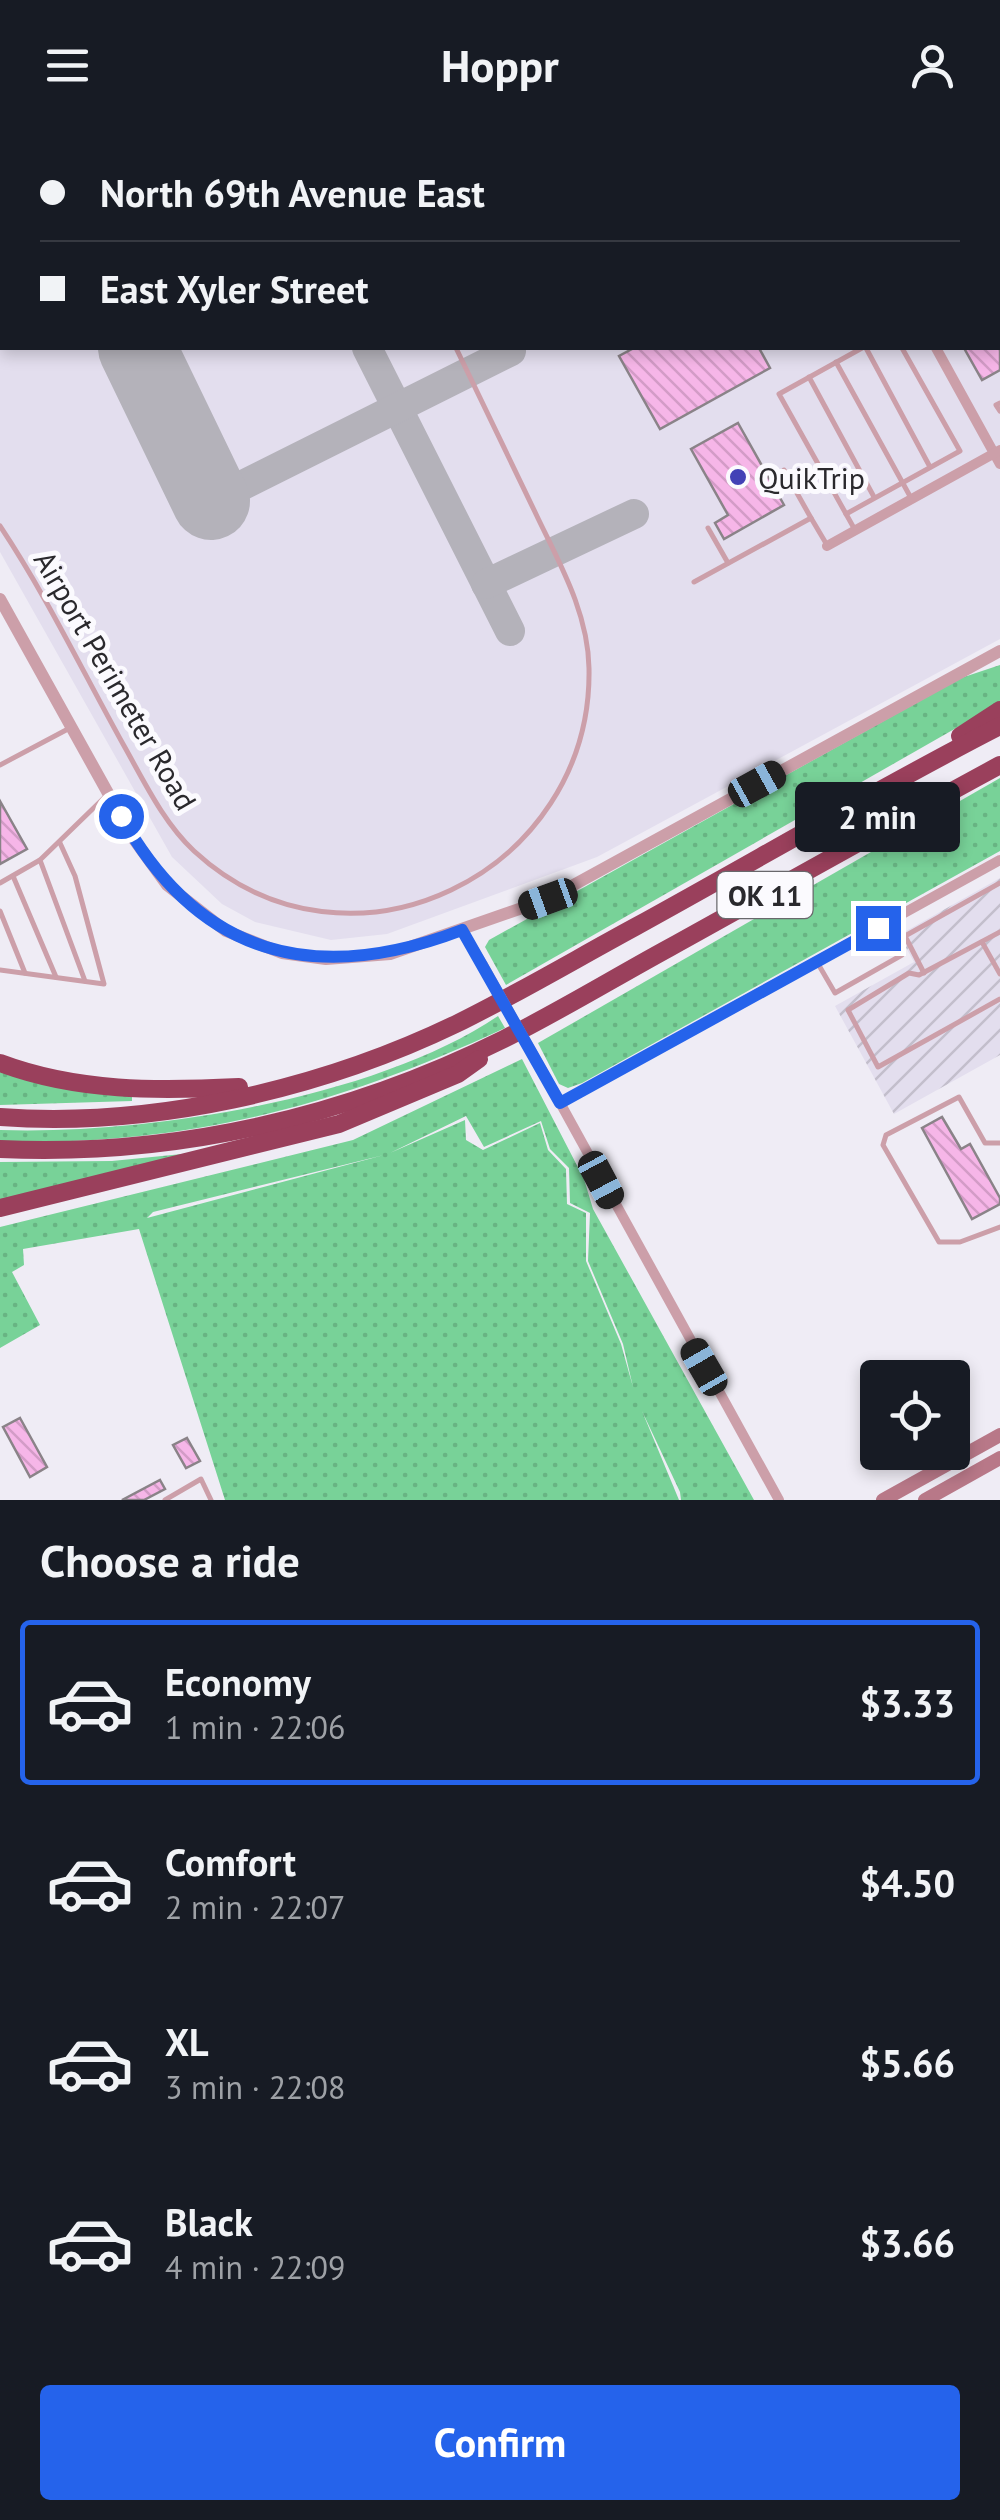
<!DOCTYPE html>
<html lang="en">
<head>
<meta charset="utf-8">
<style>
	:root { --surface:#171b24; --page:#242831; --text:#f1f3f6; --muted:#9ea1a6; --line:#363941; --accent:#2563eb }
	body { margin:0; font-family:"PT Sans",sans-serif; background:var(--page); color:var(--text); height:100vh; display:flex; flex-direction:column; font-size:38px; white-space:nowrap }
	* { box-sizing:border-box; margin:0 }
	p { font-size:32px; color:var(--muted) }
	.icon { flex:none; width:55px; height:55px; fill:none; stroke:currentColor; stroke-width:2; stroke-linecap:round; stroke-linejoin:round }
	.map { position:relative; height:1370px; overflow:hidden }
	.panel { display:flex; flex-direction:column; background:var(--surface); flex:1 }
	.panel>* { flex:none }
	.banner { position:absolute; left:0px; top:0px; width:1000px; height:220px; box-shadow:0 5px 15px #0003; display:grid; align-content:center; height:220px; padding:0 40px; background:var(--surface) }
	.controls { position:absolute; left:860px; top:1230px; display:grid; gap:20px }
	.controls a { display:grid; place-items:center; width:110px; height:110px; border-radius:10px; background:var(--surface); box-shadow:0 5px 15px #0003; font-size:50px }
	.end { position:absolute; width:45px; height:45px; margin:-22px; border:12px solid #2563eb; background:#fff; box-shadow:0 0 0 5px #fff }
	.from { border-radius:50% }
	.bubble { position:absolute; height:70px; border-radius:10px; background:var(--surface); box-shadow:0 5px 15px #0003; font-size:32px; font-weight:600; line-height:70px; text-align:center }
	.car { position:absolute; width:30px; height:60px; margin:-30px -15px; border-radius:12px; box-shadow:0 0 8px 2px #0007; background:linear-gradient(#222 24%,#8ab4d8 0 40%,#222 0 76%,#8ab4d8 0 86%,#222 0) }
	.banner b { display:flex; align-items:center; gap:35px; height:95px; font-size:38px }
	.banner b+b { border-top:2px solid var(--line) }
	.banner i { width:25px; height:25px; background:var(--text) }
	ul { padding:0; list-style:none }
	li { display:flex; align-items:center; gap:30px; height:165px; margin:0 20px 15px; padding:0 20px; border:5px solid transparent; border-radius:10px }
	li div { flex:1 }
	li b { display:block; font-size:38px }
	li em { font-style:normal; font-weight:600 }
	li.selected { border-color:var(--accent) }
	li>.icon { width:90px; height:90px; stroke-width:1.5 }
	h2 { padding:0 40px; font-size:45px; line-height:120px }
	.button { display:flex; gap:20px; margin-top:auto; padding:20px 40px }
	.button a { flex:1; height:115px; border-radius:10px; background:var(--accent); color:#fff; font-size:40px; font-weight:600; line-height:115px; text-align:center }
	header { display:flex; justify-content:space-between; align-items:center; height:130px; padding:0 40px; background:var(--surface); font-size:45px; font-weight:600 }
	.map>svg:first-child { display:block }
	.industrial { fill:url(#industrial-furrows) }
	.built { fill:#e3deee; fill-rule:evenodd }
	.grass { fill:url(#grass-dots); fill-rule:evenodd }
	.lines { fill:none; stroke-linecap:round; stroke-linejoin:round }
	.taxiway { stroke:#b4b2ba; stroke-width:30 }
	.runway { stroke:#b4b2ba; stroke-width:78 }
	.building { fill:url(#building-back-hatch); stroke:#8a8388; stroke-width:2.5 }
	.service { stroke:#cc9fa9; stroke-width:5 }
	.minor { stroke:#cc9fa9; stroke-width:10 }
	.tertiary { stroke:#cc9fa9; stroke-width:12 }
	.secondary { stroke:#b87888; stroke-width:14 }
	.motorway { stroke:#9a405c; stroke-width:18 }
	.minor-bridge { stroke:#cc9fa9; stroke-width:10 }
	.route { stroke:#2563eb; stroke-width:12 }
	.poi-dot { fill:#4341b6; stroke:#fbfafe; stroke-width:4 }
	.labels { text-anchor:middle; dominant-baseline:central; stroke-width:10; stroke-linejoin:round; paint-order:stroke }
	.shield { fill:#fbfafe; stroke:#69686c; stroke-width:2.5 }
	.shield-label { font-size:28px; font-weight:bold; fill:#2a292d }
	.poi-label { font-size:30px; fill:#2a292d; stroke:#fbfafe; text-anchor:start }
	.street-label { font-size:30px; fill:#2a292d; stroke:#fbfafe }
</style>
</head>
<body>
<header><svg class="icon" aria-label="menu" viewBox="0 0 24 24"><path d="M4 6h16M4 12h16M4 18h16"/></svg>Hoppr<svg class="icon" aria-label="person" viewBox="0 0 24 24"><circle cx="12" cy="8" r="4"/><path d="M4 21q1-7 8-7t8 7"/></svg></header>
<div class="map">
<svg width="1000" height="1370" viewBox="0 0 1000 1370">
	<defs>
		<pattern id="industrial-furrows" width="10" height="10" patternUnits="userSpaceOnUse" patternTransform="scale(2.5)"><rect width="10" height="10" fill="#e3deee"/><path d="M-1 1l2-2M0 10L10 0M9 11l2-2" fill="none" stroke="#c3becc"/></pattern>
		<pattern id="grass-dots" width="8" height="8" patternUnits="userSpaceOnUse" patternTransform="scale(2.5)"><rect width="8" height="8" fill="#78d298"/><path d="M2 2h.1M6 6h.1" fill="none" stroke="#68b483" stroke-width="1.8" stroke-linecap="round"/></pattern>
		<pattern id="building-back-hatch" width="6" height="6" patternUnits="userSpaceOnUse" patternTransform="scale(2.5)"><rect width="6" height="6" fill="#f6b6e8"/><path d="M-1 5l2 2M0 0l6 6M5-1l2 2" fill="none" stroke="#d39cc7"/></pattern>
	</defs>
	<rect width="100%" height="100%" fill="#efecf5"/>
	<!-- industrial -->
	<polygon class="industrial" points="1000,748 1000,925 894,984 835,876 914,832 899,805"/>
	<!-- built -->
	<path class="built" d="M0,0H1000V509L597,727L387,804L331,810L255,792L222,774L172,727L0,422ZM2,2H998V218H2Z"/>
	<!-- grass -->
	<g class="grass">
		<polygon points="1000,535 1000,573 506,855 485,817 489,810 961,548"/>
		<polygon points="1000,648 1000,721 582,953 568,958 559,954 538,913"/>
		<path d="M498,886L505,898C335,977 188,1015 0,1012V1000C146,1005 375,969 498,886Z"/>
		<path d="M522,929L584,1049L593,1079L754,1370H681L680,1362L642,1281L679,1370H225L139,1099L23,1119L24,1135L12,1142L40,1195L0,1218V1097L353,1010ZM466,986L484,1017L541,991L550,1019L569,1038L570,1073L590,1083L588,1131L623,1214L633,1257L621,1214L586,1131V1083L567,1074L566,1039L548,1020L540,993L483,1020L466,1010L465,990L390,1023ZM384,1025L147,1088L153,1082Z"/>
		<polygon points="0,939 132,965 132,971 0,975"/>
		<polygon points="192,1023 0,1074 0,1032 112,1031"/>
	</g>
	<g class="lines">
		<!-- taxiway -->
		<g class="taxiway">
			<polyline points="253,2 258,0"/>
			<polyline points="0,124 2,123"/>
			<polyline points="367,218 510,501"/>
			<polyline points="211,371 511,221"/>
			<polyline points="486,454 634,384"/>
		</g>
		<!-- runway -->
		<g class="runway">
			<polyline points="31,0 32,2"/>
			<polyline points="137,218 211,371"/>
		</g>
	</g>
	<!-- building -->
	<g class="building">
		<polygon points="634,218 759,218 770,238 660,299 619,226"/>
		<polygon points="964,218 1000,218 1000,240 982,250"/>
		<polygon points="738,293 784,375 724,409 715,393 728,385 691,319"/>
		<polygon points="0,671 27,719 0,734"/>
		<polygon points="942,987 961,1019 970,1014 1000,1068 1000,1074 972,1089 922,998"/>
		<polygon points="20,1288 47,1337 30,1347 3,1297"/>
		<polygon points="187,1308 200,1331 186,1338 173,1315"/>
		<polygon points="160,1350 165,1359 144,1370 122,1370"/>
	</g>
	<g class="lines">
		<!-- service -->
		<g class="service">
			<polyline points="349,0 350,2"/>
			<polyline points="399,0 400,2"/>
			<polyline points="998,61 1000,60"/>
			<polyline points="998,85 1000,84"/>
			<polyline points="998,90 1000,94"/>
			<polyline points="866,218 930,337"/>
			<polyline points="836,232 911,368"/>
			<polyline points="809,247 874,367"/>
			<polyline points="1000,273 996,275 1000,281"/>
			<polyline points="846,384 960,321 902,218"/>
			<polyline points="811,388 827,415"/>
			<path d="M0,396C46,465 83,542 123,614C144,651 163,692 194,721C349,864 593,743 589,538C588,481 558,431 535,382C508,327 482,272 456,218"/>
			<polyline points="708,398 728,433"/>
			<polyline points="855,400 779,264 862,218"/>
			<polyline points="694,452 811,388 784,340"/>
			<polyline points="0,635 68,599"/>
			<polyline points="40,730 85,851"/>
			<polyline points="13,746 56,847"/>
			<polyline points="0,753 40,730 107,665"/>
			<polyline points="0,781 25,843"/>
			<polyline points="1000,802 919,845 909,843 848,880 878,937 1000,869"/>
			<polyline points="982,812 1000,844"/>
			<polyline points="817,832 835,863 902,825"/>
			<polyline points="0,840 104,854 75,746 60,713"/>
			<polyline points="924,843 905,806 1000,753"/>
			<polyline points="1000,1013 985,1013 959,967 886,1005 883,1015 939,1112 960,1112 1000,1097"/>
			<polyline points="165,1370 201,1349 211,1370"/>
		</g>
		<!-- minor -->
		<g class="minor">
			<polyline points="818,0 819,2"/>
			<polyline points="494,2 498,0"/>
			<polyline points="936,218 1000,334"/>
			<polyline points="827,416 1000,320"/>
			<polyline points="462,800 483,835"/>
			<polyline points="542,940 779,1370"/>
			<polyline points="560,973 1000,730"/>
		</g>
		<!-- tertiary -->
		<polyline class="tertiary" points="0,469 133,708 167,755 226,801 282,823 326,829 390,824 548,769 1000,521"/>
		<!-- secondary -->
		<g class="secondary">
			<polyline points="883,1370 1000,1305"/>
			<polyline points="925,1370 1000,1328"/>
		</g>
		<!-- motorway -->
		<g class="motorway">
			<polyline points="960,606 1000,580"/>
			<path d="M0,933C77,962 158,961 239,957"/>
			<path d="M0,987C152,998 319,960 456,894C517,864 576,829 635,797C757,730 877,659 1000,596"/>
			<path d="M0,1019C175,1027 347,987 504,909C560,881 614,848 669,818C779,757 889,695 1000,635"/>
			<polyline points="0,1078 339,994 458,944 479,929"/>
		</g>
		<!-- minor-bridge -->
		<polyline class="minor-bridge" points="483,835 542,940"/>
	</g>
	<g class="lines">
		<!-- route -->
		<path class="route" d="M121,686C199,827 316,856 462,800L560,973L878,798"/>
	</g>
	<!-- markers -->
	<circle class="poi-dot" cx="738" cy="347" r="10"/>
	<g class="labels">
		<!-- shield labels -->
		<rect class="shield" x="717.5" y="742" width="95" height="46" rx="8"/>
		<g class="shield-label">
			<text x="765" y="765">OK 11</text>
		</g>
		<!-- poi labels -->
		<g class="poi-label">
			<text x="758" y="347">QuikTrip</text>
		</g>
		<!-- street labels -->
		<g class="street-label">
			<text transform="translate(116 550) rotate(60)">Airport Perimeter Road</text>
		</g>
	</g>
</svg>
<div class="controls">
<a><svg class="icon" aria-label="locate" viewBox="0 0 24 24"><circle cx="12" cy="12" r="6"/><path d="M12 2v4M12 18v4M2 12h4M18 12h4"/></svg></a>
</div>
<i class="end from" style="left:121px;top:686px"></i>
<i class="end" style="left:878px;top:798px"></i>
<div class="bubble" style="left:795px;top:652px;width:165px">2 min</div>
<i class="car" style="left:757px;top:654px;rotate:61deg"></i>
<i class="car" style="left:548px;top:769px;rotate:250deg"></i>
<i class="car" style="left:601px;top:1050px;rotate:152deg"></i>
<i class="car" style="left:704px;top:1237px;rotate:330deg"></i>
<div class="banner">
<b><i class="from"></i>North 69th Avenue East</b>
<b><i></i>East Xyler Street</b>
</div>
</div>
<section class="panel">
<h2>Choose a ride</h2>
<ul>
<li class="selected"><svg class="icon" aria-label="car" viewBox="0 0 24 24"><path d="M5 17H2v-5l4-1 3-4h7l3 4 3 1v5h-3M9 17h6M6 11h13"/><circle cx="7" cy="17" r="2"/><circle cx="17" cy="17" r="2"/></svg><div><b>Economy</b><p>1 min · 22:06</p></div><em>$3.33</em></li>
<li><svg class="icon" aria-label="car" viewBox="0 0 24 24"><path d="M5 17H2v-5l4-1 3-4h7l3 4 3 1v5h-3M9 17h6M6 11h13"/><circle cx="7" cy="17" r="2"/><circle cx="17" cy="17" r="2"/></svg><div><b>Comfort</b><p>2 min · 22:07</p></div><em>$4.50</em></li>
<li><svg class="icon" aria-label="car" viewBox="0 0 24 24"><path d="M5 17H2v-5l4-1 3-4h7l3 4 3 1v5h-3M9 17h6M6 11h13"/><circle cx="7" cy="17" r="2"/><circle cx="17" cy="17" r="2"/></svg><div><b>XL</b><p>3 min · 22:08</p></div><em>$5.66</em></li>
<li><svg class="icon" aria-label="car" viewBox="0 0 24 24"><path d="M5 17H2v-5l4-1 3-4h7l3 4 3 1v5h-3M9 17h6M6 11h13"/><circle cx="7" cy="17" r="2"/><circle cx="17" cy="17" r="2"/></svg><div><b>Black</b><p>4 min · 22:09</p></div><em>$3.66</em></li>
</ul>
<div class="button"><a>Confirm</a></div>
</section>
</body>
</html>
